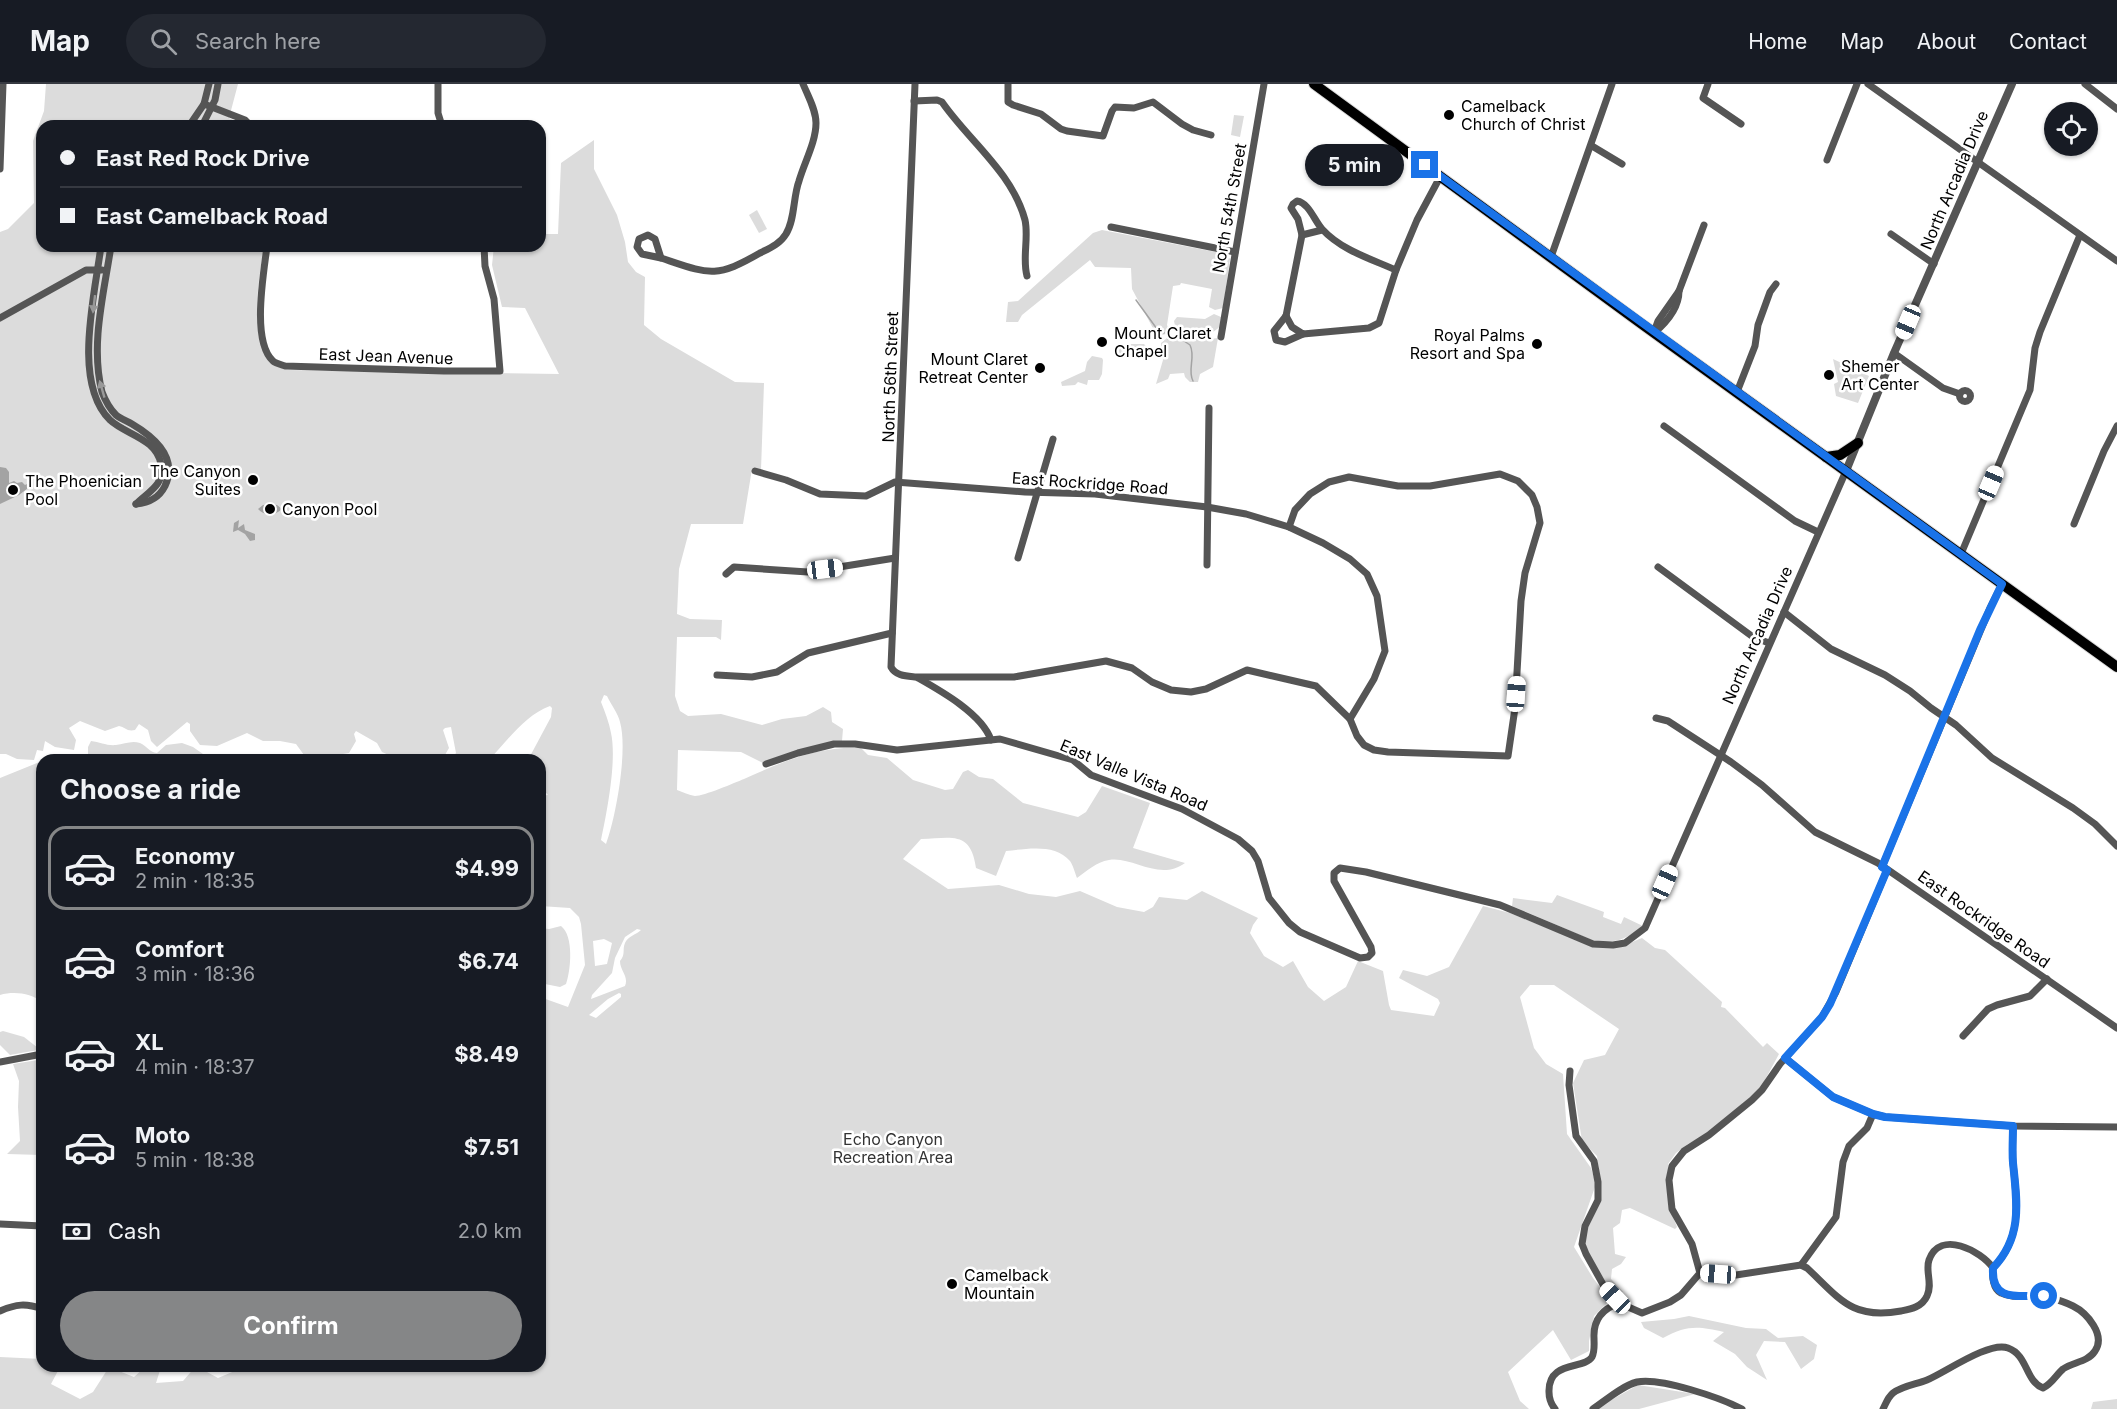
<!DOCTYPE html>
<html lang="en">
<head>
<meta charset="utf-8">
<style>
	:root { --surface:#171b24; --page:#242831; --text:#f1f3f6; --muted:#9ea1a6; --line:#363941; --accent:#858687 }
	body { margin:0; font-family:Inter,sans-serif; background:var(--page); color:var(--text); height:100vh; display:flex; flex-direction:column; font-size:22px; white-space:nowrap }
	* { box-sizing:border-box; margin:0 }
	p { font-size:20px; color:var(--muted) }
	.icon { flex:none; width:33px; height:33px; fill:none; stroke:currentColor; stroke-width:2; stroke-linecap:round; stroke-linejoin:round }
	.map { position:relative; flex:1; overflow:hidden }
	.drawer { position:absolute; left:36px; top:670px; width:510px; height:618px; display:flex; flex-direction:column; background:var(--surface); border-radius:18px; box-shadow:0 2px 4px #0004 }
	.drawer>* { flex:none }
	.guide { position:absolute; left:36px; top:36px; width:510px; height:132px; border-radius:18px; box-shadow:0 2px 4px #0004; display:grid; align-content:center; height:132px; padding:0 24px; background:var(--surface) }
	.tools { position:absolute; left:2044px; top:18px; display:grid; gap:12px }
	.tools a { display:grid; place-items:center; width:54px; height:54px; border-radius:50%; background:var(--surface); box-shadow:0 2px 4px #0004; font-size:30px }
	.end { position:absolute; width:27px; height:27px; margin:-14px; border:8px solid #1a73e8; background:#fff; box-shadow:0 0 0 3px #fff }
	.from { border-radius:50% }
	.bubble { position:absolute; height:42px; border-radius:21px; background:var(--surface); box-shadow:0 2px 4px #0004; font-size:20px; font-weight:700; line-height:42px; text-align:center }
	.car { position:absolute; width:18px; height:36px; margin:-18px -9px; border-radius:8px; box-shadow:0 0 4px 2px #0007; background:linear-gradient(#fff 24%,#345 0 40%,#fff 0 76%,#345 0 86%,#fff 0) }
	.guide b { display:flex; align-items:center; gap:21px; height:57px; font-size:22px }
	.guide b+b { border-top:2px solid var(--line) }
	.guide i { width:15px; height:15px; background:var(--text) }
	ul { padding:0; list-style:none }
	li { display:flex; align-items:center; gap:18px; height:84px; margin:0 12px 9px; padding:0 12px; border:3px solid transparent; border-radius:18px }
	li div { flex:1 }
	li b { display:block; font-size:22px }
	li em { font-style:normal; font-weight:700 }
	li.selected { border-color:var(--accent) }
	li>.icon { width:54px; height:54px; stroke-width:1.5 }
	h2 { padding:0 24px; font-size:27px; line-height:72px }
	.pay { display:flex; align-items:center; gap:15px; height:66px; padding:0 24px; font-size:22px }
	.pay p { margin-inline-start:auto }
	.action { display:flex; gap:12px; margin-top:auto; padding:12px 24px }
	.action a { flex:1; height:69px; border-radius:36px; background:var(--accent); color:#fff; font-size:24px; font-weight:700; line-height:69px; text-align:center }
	header { display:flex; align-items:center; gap:36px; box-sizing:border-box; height:84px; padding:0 30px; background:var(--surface); border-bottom:2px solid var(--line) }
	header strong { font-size:28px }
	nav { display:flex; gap:33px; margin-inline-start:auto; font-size:21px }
	.search { width:420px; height:54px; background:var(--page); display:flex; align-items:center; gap:15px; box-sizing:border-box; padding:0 21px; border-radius:33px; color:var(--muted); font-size:22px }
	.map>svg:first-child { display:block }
	.green { fill:#dcdcdc; fill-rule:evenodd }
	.water { fill:#a3a3a3 }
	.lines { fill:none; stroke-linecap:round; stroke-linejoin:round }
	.stream { stroke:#a3a3a3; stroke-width:1.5 }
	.primary-casing { stroke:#dbdbdb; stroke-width:12 }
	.minor { stroke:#555; stroke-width:7 }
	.tertiary { stroke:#555; stroke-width:8 }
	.primary { stroke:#000; stroke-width:10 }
	.oneway { fill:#999 }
	.route { stroke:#1a73e8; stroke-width:8 }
	.poi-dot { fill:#000; stroke:#fff; stroke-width:2 }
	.labels { text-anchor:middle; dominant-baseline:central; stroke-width:5; stroke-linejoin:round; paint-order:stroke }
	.poi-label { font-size:16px; fill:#000; stroke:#fff; text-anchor:start }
	.street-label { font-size:16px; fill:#000; stroke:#fff }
	.park-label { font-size:16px; fill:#333; stroke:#fff }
</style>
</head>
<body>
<header>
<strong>Map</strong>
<div class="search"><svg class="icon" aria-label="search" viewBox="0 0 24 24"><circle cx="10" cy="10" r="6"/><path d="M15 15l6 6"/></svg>Search here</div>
<nav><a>Home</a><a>Map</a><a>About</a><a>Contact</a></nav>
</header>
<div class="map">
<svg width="2117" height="1325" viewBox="0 0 2117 1325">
	<rect width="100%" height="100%" fill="#fff"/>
	<!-- green -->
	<g class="green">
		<path d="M46,0H238L229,34L247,42H42V162H264C259,195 243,276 288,286L559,290L525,224L502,223L492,181L494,162H540V150H558L561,79L594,56V85L617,131L625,158L628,178L636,188L645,193L644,241L661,255L735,298L764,299L761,386L752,385L743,440H691L679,485L677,530L690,535L722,536L721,556L716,553H677L675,612L680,627L688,632L721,630L762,641L782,635L806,632L823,623L831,628L832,638L843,645L842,657L763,679L741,668L678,666L677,706C683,708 689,711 695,712C704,712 734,699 744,695C782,678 818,662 861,664L868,671L887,674L913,696L945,706L953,705L963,688L968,686L979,693L993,695L1023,719L1078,733L1086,728L1102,702L1150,719L1133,764L1185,779C1159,798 1133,772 1109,776C1096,778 1087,787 1077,794C1075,789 1073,781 1070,777C1055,759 1026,765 1006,767L996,792L976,784C971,746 951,754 921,755L903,775L948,805L999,801L1029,810L1056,813L1080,807L1117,823L1144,828L1153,823L1159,813L1187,816L1202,807L1258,834L1253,841L1250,849L1264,872L1283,883L1293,877L1308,903L1324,917L1346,903L1358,877L1383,887L1389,921L1391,926L1434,932L1440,919L1438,915L1399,894L1403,886L1427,892L1449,883L1483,822L1510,829L1587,860L1625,861L1642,854L1655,864L1665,866L1722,918L1721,923L1725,924L1763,963L1767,959L1779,970L1760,1005L1704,1052L1688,1060L1676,1069L1668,1080V1120L1677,1143L1675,1145L1630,1124L1622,1126L1620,1139L1613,1144L1615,1170L1626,1173L1621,1180L1612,1185L1611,1195L1623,1208H1616L1606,1203L1585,1163L1586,1146L1601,1101L1597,1072L1582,1057L1573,999L1584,976L1605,971L1619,945L1554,901H1530L1520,913L1534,964L1546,980L1563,990L1567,1050L1591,1084L1596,1100L1574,1163L1593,1194L1610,1216L1594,1232L1589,1257V1267L1571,1276L1553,1246L1508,1288L1520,1317L1529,1325H0V1273L42,1275V1282L60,1283L51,1300L80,1315L93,1308L109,1283L134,1293L145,1283H161L156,1299L183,1297L196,1282L218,1294L237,1286L238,1282H540V913L568,923L585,881L581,840L579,833L570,824L540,822V712L548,711L540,702V676H528L551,633L552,624L550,622C525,631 507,657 489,676H451L456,669L451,643L445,644L443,646L449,664L442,676H400L382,668L377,659L356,647L354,650L356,657L349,669L318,674L304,671L296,660L280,657H263L247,649L217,662L200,661L190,647V640L187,638L157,663L151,657L148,646L139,640L135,646C127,648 125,643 119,642L105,647L80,637L69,644L76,656L74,666L55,663L45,657L43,667L37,666L34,676L17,675L6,670H0V148L8,145L34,119L33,57L44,27ZM604,611L607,612C611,621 618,629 620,638C628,666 616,733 606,760L601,756C607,728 617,676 611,649C609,638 605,628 601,618ZM637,845L641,846C637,850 627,853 625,859C622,866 626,870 620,877C620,887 629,892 625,902L591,915L592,911L612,889L615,874L625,853ZM604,855L612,859L607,880L595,882L593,857ZM619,909L621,910V913L596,934L589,931L608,915Z"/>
		<polygon points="1234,31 1244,32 1240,53 1231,51"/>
		<polygon points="757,126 767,145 759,149 749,131"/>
		<polygon points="1102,146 1226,170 1230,175 1223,224 1215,226 1209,223 1212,205 1181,199 1180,201 1173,202 1167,241 1170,249 1162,251 1156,250 1132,205 1131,184 1095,183 1090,176 1022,231 1018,238 1006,238 1008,218 1018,217 1093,149"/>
		<path d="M1214,230L1221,233L1220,242C1209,256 1192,246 1176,246L1174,237L1177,233L1205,235Z"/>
		<polygon points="1176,251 1203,256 1218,254 1213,283 1200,290 1198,298 1190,298 1185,293 1184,289 1170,290 1168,295 1156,300 1163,276 1161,259 1167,254"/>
		<polygon points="1118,260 1144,260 1152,269 1147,272 1135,271 1133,267 1131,271 1118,271 1115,268"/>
		<polygon points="1092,272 1102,274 1103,276 1102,290 1099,296 1088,296 1087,301 1078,298 1075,301 1062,302 1061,298 1085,287 1087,278"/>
		<polygon points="1833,275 1869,292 1858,319 1836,312 1834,300 1838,298"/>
		<path d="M91,657C100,658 107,662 116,661C124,660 132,656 140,659C147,662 149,668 157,669L166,661L182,659L193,663L203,670H245L278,676H43C59,670 78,679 88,674V663Z"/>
		<path d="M42,677V918C31,909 14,907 0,911V694Z"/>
		<path d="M1557,811L1604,828L1603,833L1621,840L1624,833L1643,842C1625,856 1617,859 1594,857L1512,822L1513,814L1552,819Z"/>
		<path d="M561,842C574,852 571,886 566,900L560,903L540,899V844L549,845Z"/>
		<polygon points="3,947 24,953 38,964 38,966 10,971 0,961 0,948"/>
		<polygon points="38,976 42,976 42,1071 7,1070 20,1057 18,1023 19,997 13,980"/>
		<path d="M1689,1232L1746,1244L1766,1245L1778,1254L1803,1252L1817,1261L1814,1275L1801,1285L1785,1258L1764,1257L1756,1271L1767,1296L1747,1283L1735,1270L1713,1257L1724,1248C1698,1242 1687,1241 1663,1254L1644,1244L1641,1238L1674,1235Z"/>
		<polygon points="1638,1301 1695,1310 1639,1325 1595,1325"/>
		<polygon points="2117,1315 2117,1325 2091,1325 2093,1318"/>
	</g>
	<!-- water -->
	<g class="water">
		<polygon points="0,383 6,384 9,388 9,399 14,397 17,399 22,398 25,401 29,399 32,401 19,411 0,420"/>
		<path d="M270,420L277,421L282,425C275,432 264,432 258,425L263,421Z"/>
		<polygon points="239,436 238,444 244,440 245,446 255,450 255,456 250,457 245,450 238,446 233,448 234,439"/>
	</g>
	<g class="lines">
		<!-- stream -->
		<g class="stream">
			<polyline points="1136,216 1157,245 1164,249"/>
			<path d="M1168,255H1181L1190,261C1196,273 1187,286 1193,297"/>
		</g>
		<!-- primary casing -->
		<g class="primary-casing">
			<g id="primary">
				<polyline points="1314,0 1639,238 2117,583"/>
				<polyline points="1826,373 1840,371 1858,359"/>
			</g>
		</g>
		<!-- minor -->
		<g class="minor">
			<polyline points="438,0 438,29 442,42"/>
			<path d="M915,0L891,583C896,592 906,592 916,593H1014L1106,577L1132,584L1152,598L1171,606L1191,608L1206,605L1247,586L1316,602L1350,635L1357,652L1364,661L1374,666L1388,668L1508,672L1515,624L1521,517L1525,489L1540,439L1537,423L1532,411L1518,397L1500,390L1430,402H1398L1349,393L1329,398L1310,410L1295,426L1289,443"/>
			<polyline points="1008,0 1008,18 1013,21 1041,30 1061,45 1067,47 1103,52 1112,27 1115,23 1134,24 1153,18 1182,40 1193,46 1211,51"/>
			<polyline points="1708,0 1703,14 1741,40"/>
			<polyline points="1868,0 2117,177"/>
			<polyline points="2085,0 2117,25"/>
			<path d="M914,17L937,16L942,18C969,57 1012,88 1025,136C1029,154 1022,174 1027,192"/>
			<polyline points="204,20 245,36 251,42"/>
			<polyline points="189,42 204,20 209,0"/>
			<polyline points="202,42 215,16 218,0"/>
			<polyline points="1592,62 1622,80"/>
			<polyline points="1827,76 1857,0"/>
			<polyline points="0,85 3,0"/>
			<polyline points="1111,143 1235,168"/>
			<polyline points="1891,150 1934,180"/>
			<polygon points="648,151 655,155 661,174 642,170 637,163 639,155"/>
			<polyline points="1302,151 1322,146"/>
			<path d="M101,162C95,210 72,299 110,336C126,351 156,354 161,380C165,401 149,407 136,420"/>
			<path d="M111,162C104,209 90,261 102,308C105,316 110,325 116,331C121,335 127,337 132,340C154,353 178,374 165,402C159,414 148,419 136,420"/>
			<path d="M267,162C264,188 251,257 273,277C275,279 282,281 285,282L444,287H500L494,215L485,182L484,162"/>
			<polyline points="1551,173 1612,0"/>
			<path d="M661,174C709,190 715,195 760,169C770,164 780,160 786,150C795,136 793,113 799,97C804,79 816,58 816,39C816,26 808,12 803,0"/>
			<polyline points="1286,232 1292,243 1303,250 1369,244 1379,239 1396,186 1417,136 1440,93"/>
			<path d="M1286,232L1302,151L1298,135L1291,124L1293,120L1297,117C1309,119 1314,136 1322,145C1341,166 1371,175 1396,186"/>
			<polyline points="1286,232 1274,247 1276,256 1285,258 1303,250"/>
			<polyline points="0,234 86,186 102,186"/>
			<polyline points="1654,248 1658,237 1679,207"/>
			<path d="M1654,249C1667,238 1679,224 1679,207L1704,141"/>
			<polyline points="1221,253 1264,0"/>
			<polyline points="1894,269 1943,304 1960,310"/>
			<circle cx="1965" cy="312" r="5.5"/>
			<polyline points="1737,308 1755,262 1758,241 1770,208 1776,200"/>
			<polyline points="1664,342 1795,437 1818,448"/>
			<polyline points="755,387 786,396 820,410 866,412 895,398 1025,408 1095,410 1207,423 1246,430 1289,443 1323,459 1350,475 1367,490 1377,512 1385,567 1374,595 1350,635"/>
			<polyline points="2074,440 2104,367 2117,342"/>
			<polyline points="1961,470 2030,306 2035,264 2040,248 2080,151"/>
			<polyline points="1018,474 1053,355"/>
			<polyline points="1207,481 1209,324"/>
			<polyline points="1658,483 1753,553 1769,559"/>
			<polyline points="726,490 734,483 808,488 895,474"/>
			<polyline points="1784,528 1831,565 1885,591 1910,607 1931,624 1956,641 1992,674 2073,724 2095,740 2117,762"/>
			<polyline points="717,591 752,593 777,588 808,569 892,549"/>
			<path d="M918,594C941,607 982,630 991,656"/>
			<polyline points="1656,634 1668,637 1731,678 1762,701 1815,748 1878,779 2117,944"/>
			<polyline points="766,680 798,669 834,660 855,660 897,666 1000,655 1073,676 1091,691 1182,725 1238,755 1252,767 1258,777 1269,814 1289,839 1300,848 1360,874 1368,873 1372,869 1371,863 1334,797 1334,789 1340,784 1366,788 1500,821 1593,860 1613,861 1625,859 1645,844 1846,387"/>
			<polyline points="1882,783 1990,524 2002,500"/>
			<polyline points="1963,952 1988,925 1997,921 2030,912 2047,895"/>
			<polyline points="1785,974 1833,1013 1873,1030 1885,1033 2013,1042 2117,1043"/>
			<polyline points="0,978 42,970"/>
			<polyline points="1570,987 1569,1001 1576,1052 1594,1077 1598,1098 1598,1116 1585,1142 1582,1160 1586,1170 1605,1204 1619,1219 1642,1229 1670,1218 1681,1211 1700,1189 1692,1160 1672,1125 1669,1096 1672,1082 1684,1067 1709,1051 1752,1016 1762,1006 1780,980 1822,933 1836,908 1887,786"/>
			<polyline points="0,1140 42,1142"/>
			<polyline points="1801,1181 1836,1133 1843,1078 1849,1062 1867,1044 1873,1030"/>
			<path d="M1993,1184C2023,1153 2017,1118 2013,1079C2012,1067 2013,1054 2013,1042"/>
			<path d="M1700,1189L1736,1191L1801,1181L1807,1184C1840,1215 1852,1236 1901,1227C1911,1225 1922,1223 1927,1212C1933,1200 1925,1187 1929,1176C1940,1145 1981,1167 1993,1184"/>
			<path d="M0,1227C16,1220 26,1219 42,1225"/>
			<path d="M1555,1325C1551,1320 1549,1314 1549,1308C1548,1276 1584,1286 1592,1273C1595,1267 1594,1260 1594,1254C1593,1236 1602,1225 1619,1219"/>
			<path d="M1593,1325C1606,1316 1622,1302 1637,1298C1660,1293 1721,1314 1742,1325"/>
			<path d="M1883,1325C1886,1319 1888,1313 1893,1309C1902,1302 1917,1300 1927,1296C1946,1288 1989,1257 2008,1264C2028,1271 2025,1297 2043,1304C2052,1300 2056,1291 2063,1285C2073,1278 2088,1278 2095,1267C2106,1251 2087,1229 2073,1222C2065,1218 2055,1215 2047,1213C2033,1209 2014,1216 2001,1209C1993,1205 1992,1193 1993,1184"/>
		</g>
		<!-- tertiary -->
		<polyline class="tertiary" points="1846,387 1894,269 2012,0"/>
		<!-- primary -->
		<use href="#primary" class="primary"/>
	</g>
	<!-- one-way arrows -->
	<defs><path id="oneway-solid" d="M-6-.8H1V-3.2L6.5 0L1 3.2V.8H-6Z" transform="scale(1.5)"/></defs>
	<g class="oneway">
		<use href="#oneway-solid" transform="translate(94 220) rotate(97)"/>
		<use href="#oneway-solid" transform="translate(102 305) rotate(-106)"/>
	</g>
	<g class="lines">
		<!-- route -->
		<path class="route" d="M1425,81L2002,500L1980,546L1882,783L1887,786L1830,920L1822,933L1785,974L1833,1013L1873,1030L1885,1033L2013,1042C2013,1054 2012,1067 2013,1079C2017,1118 2023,1153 1993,1184C1991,1219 2019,1211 2044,1212"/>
	</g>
	<!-- markers -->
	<g class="poi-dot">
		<circle cx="1449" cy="31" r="6"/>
		<circle cx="1102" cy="258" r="6"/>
		<circle cx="1537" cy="260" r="6"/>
		<circle cx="1040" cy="284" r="6"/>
		<circle cx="1829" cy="291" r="6"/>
		<circle cx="253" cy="396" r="6"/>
		<circle cx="13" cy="406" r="6"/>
		<circle cx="270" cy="425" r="6"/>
		<circle cx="952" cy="1200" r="6"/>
	</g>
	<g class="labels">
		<!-- poi labels -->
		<g class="poi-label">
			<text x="1461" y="22">Camelback<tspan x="1461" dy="18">Church of Christ</tspan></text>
			<text x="1114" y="249">Mount Claret<tspan x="1114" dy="18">Chapel</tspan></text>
			<text x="1525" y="251" text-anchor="end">Royal Palms<tspan x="1525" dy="18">Resort and Spa</tspan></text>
			<text x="1028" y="275" text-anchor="end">Mount Claret<tspan x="1028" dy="18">Retreat Center</tspan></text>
			<text x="1841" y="282">Shemer<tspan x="1841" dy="18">Art Center</tspan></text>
			<text x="241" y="387" text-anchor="end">The Canyon<tspan x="241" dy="18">Suites</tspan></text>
			<text x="25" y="397">The Phoenician<tspan x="25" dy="18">Pool</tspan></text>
			<text x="282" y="425">Canyon Pool</text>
			<text x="964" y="1191">Camelback<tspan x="964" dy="18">Mountain</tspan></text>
		</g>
		<!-- street labels -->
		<g class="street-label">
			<text transform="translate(1954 96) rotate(-67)">North Arcadia Drive</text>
			<text transform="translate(1229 124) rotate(-80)">North 54th Street</text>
			<text transform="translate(386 272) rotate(2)">East Jean Avenue</text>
			<text transform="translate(890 293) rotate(-88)">North 56th Street</text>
			<text transform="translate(1090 399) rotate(4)">East Rockridge Road</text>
			<text transform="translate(1757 551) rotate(-66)">North Arcadia Drive</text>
			<text transform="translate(1134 691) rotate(23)">East Valle Vista Road</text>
			<text transform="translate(1984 835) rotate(35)">East Rockridge Road</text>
		</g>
		<!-- park labels -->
		<g class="park-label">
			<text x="893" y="1055">Echo Canyon<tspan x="893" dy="18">Recreation Area</tspan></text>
		</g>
	</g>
</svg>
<div class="tools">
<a><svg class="icon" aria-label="locate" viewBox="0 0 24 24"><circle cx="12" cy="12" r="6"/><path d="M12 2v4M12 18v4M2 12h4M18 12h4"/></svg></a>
</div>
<i class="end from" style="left:2044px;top:1212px"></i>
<i class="end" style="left:1425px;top:81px"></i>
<div class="bubble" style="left:1305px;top:60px;width:99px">5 min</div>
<i class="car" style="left:1908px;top:238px;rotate:203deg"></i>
<i class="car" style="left:1991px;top:399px;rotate:23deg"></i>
<i class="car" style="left:825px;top:485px;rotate:83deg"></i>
<i class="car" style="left:1516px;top:610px;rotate:4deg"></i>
<i class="car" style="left:1665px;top:798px;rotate:24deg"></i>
<i class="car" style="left:1718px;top:1190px;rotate:274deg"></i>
<i class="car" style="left:1615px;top:1214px;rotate:316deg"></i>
<div class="guide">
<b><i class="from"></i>East Red Rock Drive</b>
<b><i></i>East Camelback Road</b>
</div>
<section class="drawer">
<h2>Choose a ride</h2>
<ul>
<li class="selected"><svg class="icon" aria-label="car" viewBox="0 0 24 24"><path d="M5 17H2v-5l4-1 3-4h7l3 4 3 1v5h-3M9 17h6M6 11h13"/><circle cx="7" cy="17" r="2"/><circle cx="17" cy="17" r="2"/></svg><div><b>Economy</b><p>2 min · 18:35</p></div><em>$4.99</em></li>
<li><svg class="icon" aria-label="car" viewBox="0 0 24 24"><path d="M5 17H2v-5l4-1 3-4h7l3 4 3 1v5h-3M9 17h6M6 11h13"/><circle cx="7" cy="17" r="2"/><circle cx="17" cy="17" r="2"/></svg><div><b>Comfort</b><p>3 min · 18:36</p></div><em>$6.74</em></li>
<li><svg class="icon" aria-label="car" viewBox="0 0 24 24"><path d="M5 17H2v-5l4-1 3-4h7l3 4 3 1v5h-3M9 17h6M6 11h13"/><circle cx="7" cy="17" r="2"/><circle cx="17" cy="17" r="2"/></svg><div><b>XL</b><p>4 min · 18:37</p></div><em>$8.49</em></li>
<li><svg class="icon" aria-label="car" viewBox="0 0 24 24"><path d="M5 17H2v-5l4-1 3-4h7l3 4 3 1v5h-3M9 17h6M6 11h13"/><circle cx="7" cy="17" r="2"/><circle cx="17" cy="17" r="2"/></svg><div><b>Moto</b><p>5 min · 18:38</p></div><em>$7.51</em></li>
</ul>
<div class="pay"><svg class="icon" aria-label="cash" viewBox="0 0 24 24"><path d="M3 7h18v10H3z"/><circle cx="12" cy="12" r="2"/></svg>Cash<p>2.0 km</p></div>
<div class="action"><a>Confirm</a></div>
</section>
</div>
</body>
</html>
